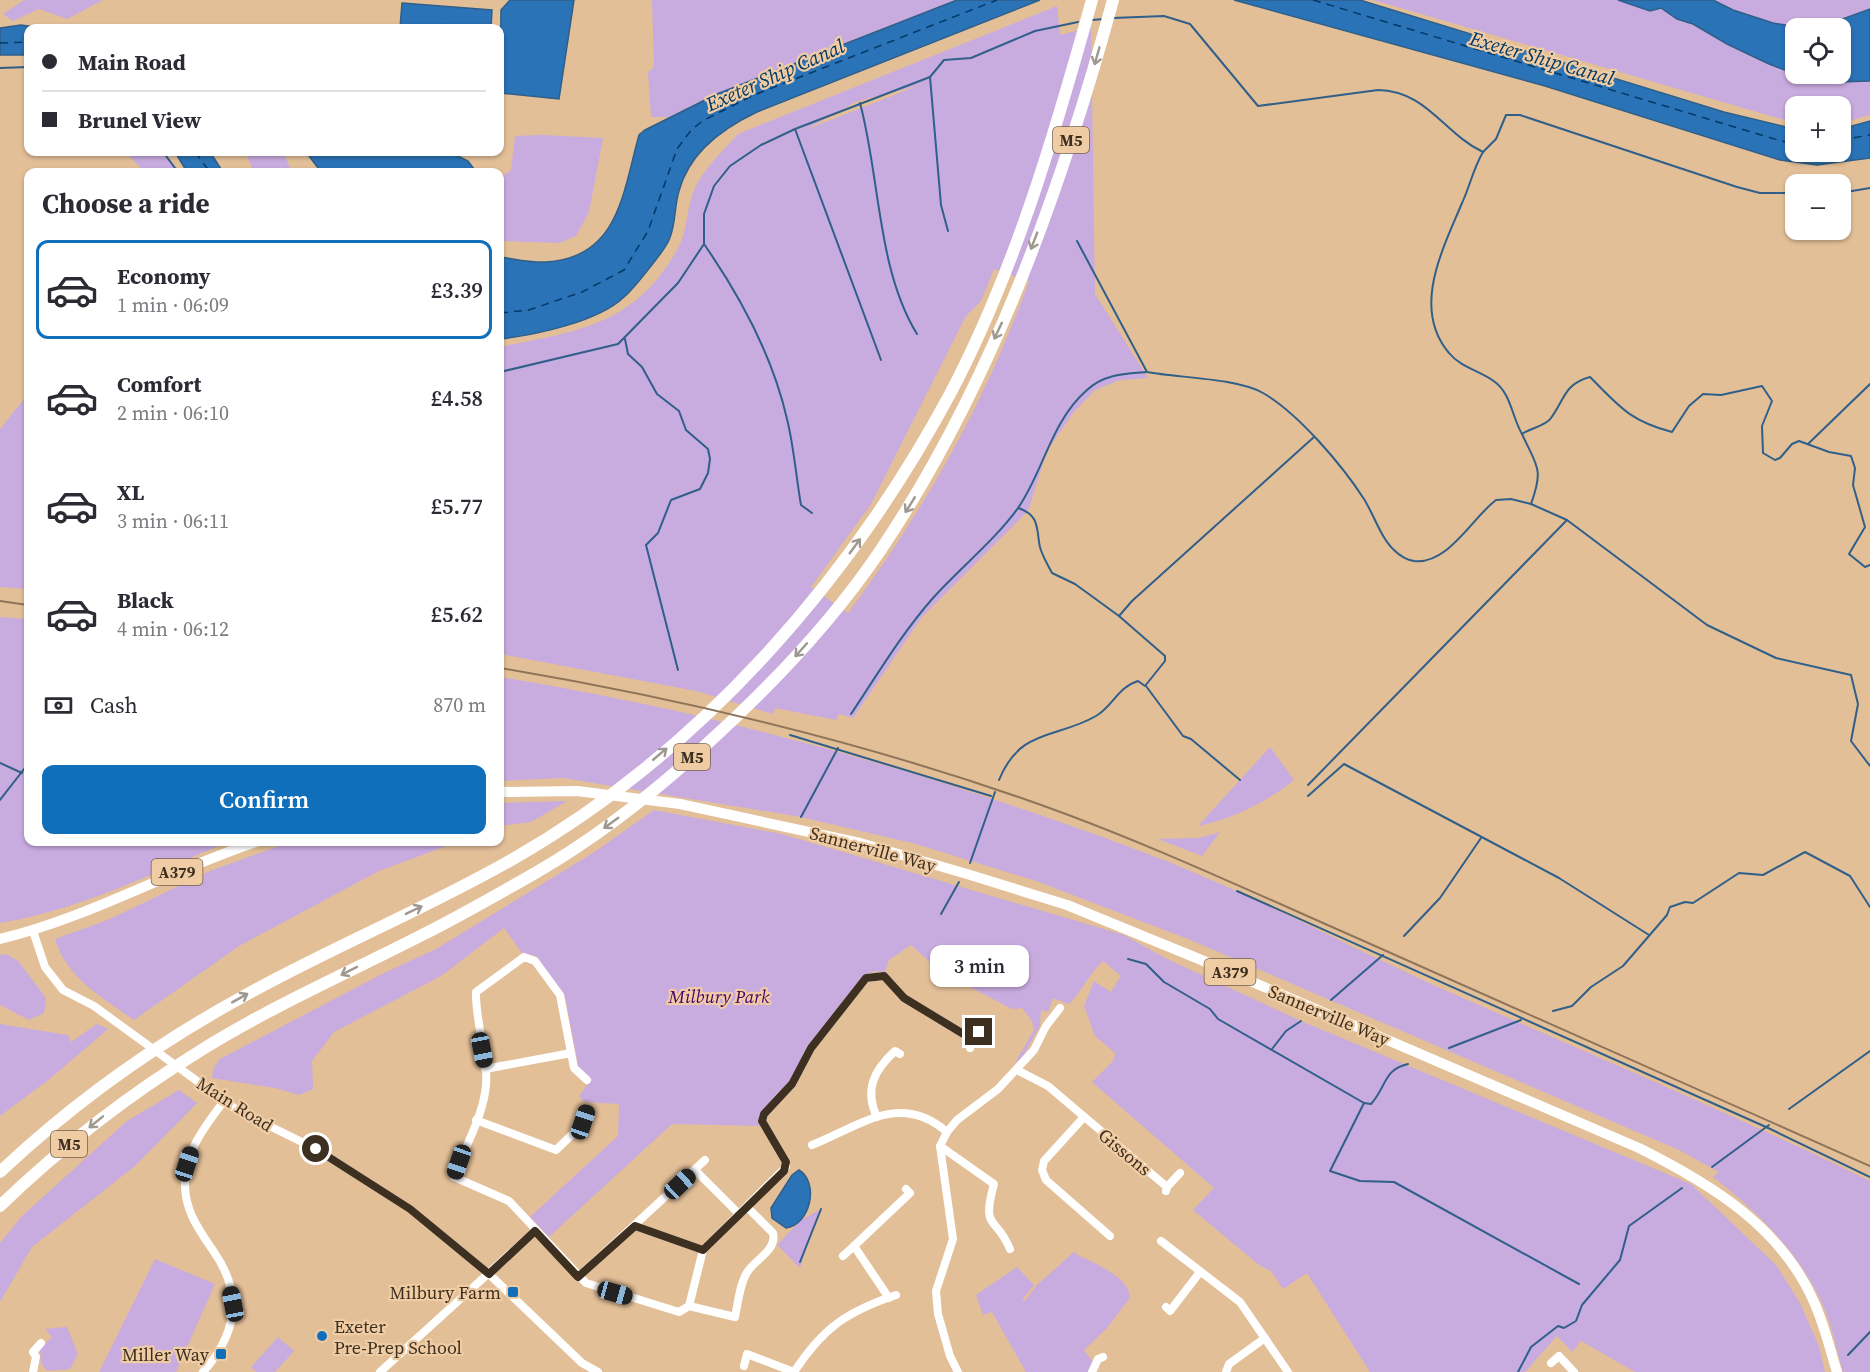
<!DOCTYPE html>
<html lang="en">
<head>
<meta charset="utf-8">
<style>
	:root { --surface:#fff; --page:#f7f7f7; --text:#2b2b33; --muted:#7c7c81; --line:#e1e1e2; --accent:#0f6fbb }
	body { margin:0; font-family:"Source Serif 4",serif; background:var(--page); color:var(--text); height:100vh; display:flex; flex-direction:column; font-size:22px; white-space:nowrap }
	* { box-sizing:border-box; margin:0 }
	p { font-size:20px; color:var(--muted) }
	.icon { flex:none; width:33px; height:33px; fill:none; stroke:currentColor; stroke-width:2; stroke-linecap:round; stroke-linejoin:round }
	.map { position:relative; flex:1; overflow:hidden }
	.sheet { position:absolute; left:24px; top:168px; width:480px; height:678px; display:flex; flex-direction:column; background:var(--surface); border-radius:12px; box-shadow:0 2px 4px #0004 }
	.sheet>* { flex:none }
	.guide { position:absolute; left:24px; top:24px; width:480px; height:132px; border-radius:12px; box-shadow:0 2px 4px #0004; display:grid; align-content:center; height:132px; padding:0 18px; background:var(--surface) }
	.buttons { position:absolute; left:1785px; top:18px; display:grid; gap:12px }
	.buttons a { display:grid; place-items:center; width:66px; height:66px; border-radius:12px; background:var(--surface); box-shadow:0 2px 4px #0004; font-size:30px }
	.end { position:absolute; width:27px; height:27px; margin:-14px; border:8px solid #3e3020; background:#fff; box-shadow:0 0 0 3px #fff }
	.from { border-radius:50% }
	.bubble { position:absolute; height:42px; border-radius:12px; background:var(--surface); box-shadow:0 2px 4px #0004; font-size:20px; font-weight:600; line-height:42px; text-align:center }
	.car { position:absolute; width:18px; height:36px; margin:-18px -9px; border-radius:8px; box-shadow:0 0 4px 2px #0007; background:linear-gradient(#222 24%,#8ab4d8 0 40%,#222 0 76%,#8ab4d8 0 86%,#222 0) }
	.guide b { display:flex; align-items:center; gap:21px; height:57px; font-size:22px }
	.guide b+b { border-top:2px solid var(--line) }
	.guide i { width:15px; height:15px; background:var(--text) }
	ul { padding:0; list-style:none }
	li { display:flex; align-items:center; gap:18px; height:99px; margin:0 12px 9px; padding:0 6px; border:3px solid transparent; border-radius:12px }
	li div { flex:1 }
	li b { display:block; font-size:22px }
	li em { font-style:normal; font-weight:600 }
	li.active { border-color:var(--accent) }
	li>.icon { width:54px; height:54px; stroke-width:1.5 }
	h2 { padding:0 18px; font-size:27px; line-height:72px }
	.pay { display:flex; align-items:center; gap:15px; height:66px; padding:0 18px; font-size:22px }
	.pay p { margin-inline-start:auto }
	.action { display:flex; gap:12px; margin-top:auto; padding:12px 18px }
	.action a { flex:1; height:69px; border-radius:12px; background:var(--accent); color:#fff; font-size:24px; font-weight:600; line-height:69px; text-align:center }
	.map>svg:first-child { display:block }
	.green { fill:#c8abdf; fill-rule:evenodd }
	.water { fill:#2a73b6; stroke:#305f89; stroke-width:1.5; fill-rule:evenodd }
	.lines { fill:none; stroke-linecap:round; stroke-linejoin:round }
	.stream { stroke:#305f89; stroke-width:2 }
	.ferry { stroke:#023966; stroke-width:1.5; stroke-dasharray:8 6; stroke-linecap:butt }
	.minor { stroke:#fff; stroke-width:8 }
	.major { stroke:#fff; stroke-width:10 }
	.highway { stroke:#fff; stroke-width:12 }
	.rail { stroke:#8e755a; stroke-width:2 }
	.oneway { stroke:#9e9890 }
	.route { stroke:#3e3020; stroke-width:8 }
	.poi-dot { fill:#0f6fbb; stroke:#f0cca4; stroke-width:2 }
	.labels { text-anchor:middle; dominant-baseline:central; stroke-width:4.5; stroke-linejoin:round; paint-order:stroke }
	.shield { fill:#f0cca4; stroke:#735f48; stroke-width:1.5 }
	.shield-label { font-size:16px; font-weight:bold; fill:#3e3020 }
	.street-label { font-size:18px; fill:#3e3020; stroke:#f0cca4 }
	.park-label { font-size:18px; font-style:italic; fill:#49016a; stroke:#f0cca4 }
	.poi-label { font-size:18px; fill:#3e3020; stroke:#f0cca4; text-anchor:end }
	.water-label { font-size:20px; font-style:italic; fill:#023966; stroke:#f0cca4 }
</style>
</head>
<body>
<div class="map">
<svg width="1870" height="1372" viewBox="0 0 1870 1372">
	<rect width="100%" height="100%" fill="#e3bf98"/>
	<!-- green -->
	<g class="green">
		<polygon points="24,0 103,0 67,19 39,9 13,21 3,14"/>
		<polygon points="652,0 957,0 766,74 669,117 651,117 648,72 654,67"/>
		<polygon points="1373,0 1618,0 1650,11 1661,8 1677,19 1693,24 1727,44 1769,64 1808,78 1839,82 1870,81 1870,115 1841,123 1840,106 1796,106 1795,123"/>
		<path d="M1713,0H1870V9C1855,13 1841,22 1826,25C1789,34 1746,17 1713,0Z"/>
		<path d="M1057,6L1060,35L1091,27L1095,294L1148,378L1120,380L1095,390L1073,413L1047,451L1028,511L922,617L853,718L839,714L836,720L775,708L773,714L696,691L500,654V347C577,331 634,326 677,250C688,232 686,207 695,188C705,167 723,151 738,134ZM917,86L805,130L858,101ZM994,269L1029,281C986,401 924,511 848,613L811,587L871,504L966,316L981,301Z"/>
		<polygon points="543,135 603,138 589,212 576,236 559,243 500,241 500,178 511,170 515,136"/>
		<polygon points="125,152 165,152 179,172 145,172"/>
		<polygon points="245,152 283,152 292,172 254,172"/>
		<polygon points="28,394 28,589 0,587 0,429"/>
		<path d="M0,617L28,619V842H228C154,873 79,910 0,923Z"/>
		<path d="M500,677C727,714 951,778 1166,861C1262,899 1353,949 1447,991C1588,1053 1731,1113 1870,1181V1372H1843C1837,1352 1833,1330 1825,1310C1802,1255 1759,1213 1713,1177L1719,1172L1679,1150L1188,939L1036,881L916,844L801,817L563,778L500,781Z"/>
		<path d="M1270,747L1294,780C1267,802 1232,819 1198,826Z"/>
		<polygon points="567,801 531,822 500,826 500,803"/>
		<path d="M654,810L782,834L1124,935L1167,959L1301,1021L1691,1184L1776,1265L1800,1303L1819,1346L1825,1372H1635L1581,1341L1572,1352L1557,1336L1525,1372H1370L1307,1273L1283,1289L1271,1271L1259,1265L1193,1210L1214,1188L1092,1082L1114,1060L1115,1053L1095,1036L1084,1006L1094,981L1111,992L1121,976L1103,961C1089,974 1082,991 1069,1004L1053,998L1048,1012L1041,1010L1040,1026L1019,1063L1016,1061L1034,1030L1032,1021L1022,1008L1012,1009L941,972L911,945L889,960L885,972L874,971L864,976L761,1126L672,1124L549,1237L530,1217L618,1136L619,1104L585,1102L579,1096L590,1081L579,1070L565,996L536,956L522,953L504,928L441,976L334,1032L312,1061L313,1089L299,1095L275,1088L212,1078L213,1069L220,1059L384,973L436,949L596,851Z"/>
		<polygon points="1220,832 1202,856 1158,839 1199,838"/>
		<path d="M290,842H457L379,871L239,946L134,1020C102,997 67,979 55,939L110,919L210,871Z"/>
		<polygon points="6,954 18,961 46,998 44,1013 29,1020 0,1005 0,955"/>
		<polygon points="0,1024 68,1035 71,1042 97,1024 108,1029 47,1081 0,1116"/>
		<polygon points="179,1090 197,1103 135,1166 32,1247 0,1302 0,1243 23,1215 127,1121"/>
		<polygon points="819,1210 800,1268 777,1245 801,1220"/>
		<path d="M1075,1251L1076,1254C1092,1262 1130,1277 1130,1298L1106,1329L1084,1350L1093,1362L1088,1372H1026L992,1312L983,1315L976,1295L1017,1267L1034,1285L1022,1300L1025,1301L1037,1285Z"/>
		<polygon points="155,1259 215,1284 176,1372 99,1372"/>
		<polygon points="67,1327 78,1354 70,1369 47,1371 41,1363 40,1349 52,1337 45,1329"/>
		<polygon points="278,1337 294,1351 275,1372 256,1372 251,1367"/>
	</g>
	<!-- water -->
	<g class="water">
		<polygon points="510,0 574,0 559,99 500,93 501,10"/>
		<path d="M957,0H1040L757,112C723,128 689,153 679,191C674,207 676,225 669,240C665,249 657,258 651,266C642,277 634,288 624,297C598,322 535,335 500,339V257C515,259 531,263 546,262C619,258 623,192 639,135L645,130L717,94Z"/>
		<polygon points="1234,0 1360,0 1724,112 1795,129 1796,152 1840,152 1841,129 1870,121 1870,158 1817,165 1780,160 1545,86"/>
		<path d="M1618,0H1713L1733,10L1773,23L1803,28L1826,25L1870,9V81L1839,82L1808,79L1769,64L1727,44L1693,24L1677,19L1661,8L1650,11ZM1840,28V74H1796V28Z"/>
		<polygon points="402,3 492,10 491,28 449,28 440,24 440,28 400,28"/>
		<polygon points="21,25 42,28 28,28 28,55 0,55 0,28"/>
		<polygon points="175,152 210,152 223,172 187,172"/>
		<polygon points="306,152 454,154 468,161 474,169 473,172 321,172"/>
		<path d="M799,1170C820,1183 810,1225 786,1228L772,1218L771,1208L792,1175Z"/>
	</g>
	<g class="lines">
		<!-- stream -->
		<g class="stream">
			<path d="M1113,18L1164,16L1190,24L1258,106L1378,90C1427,91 1443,133 1483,152L1496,139L1506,115H1520L1737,187L1760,193H1796"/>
			<polyline points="1092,20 1104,19"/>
			<polyline points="0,68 28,67"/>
			<polyline points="930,77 941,205 948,231"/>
			<path d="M860,103C880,177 877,269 917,334"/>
			<polyline points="795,129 881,360"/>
			<polyline points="163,152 178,172"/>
			<path d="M1483,152C1473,169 1470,186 1462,203C1443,249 1411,308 1449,353C1461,368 1481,371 1495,382C1511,394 1512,417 1522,434"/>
			<polyline points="1840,193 1870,188"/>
			<path d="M1077,241L1147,372C1179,378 1236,378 1263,393C1298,413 1342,465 1364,499C1374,515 1381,538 1394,550C1399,555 1407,560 1414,561C1448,565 1472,518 1496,500L1511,499L1531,504"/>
			<path d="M704,244C740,296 773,357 787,419C794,447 796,477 801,505L812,513"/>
			<polyline points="625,339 628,354 642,367 657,394 679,411 686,430 708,449 710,459 708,473 700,489 671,500 658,533 646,545 678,670"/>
			<polyline points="500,372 618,344 678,283 704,244 704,214 714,186 730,166 761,145 795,129 930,77 944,60 971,58 1035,31 1078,22"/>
			<polyline points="1808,444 1870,384"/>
			<path d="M1018,508C1037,514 1037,525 1039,542C1040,553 1047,563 1052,573L1075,584L1119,616"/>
			<polyline points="1567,520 1707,625 1776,658 1851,675 1858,704 1851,741 1870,766"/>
			<polyline points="1146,686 1183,736 1191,739 1240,780"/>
			<path d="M851,714C877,675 902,633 933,598C959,569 996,539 1018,508C1043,473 1051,421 1087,390C1104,374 1124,374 1147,372"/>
			<polyline points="790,735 991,796"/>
			<polyline points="0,763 22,773"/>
			<path d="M999,780C1020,728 1056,739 1096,716C1113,706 1118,687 1138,681L1145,686L1165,661V656L1119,616L1132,601L1314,437"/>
			<path d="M1308,785L1567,520L1531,504C1544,468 1537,467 1522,434C1530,428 1546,426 1551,418C1565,399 1564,384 1590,377C1620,407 1630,421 1672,432L1689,406L1703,394L1721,395L1762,386L1772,401L1762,426L1763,453L1775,460L1780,458L1792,444L1799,441L1829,452L1851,456L1855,468L1853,485L1865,527L1849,554L1865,567L1870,565"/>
			<polyline points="1308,796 1344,764 1559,878 1649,935"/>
			<polyline points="0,800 28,764"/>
			<polyline points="801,817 838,748"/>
			<polyline points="970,863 995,792"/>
			<polyline points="1237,891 1766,1127 1870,1177"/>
			<polyline points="941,914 959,882"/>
			<polyline points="1404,936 1440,898 1481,838"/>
			<path d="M1128,959L1146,964L1164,982L1210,1009L1218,1019L1364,1103L1371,1104C1387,1086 1383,1070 1408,1064"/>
			<polyline points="1331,1000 1383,955"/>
			<polyline points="1553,1011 1572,1006 1591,987 1623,966 1667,915 1670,907 1685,902 1693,903 1739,873 1763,875 1805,852 1850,876 1870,907"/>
			<polyline points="1449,1048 1521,1020"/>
			<polyline points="1272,1049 1286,1031 1301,1021"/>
			<polyline points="1364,1103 1330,1171 1360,1181 1394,1182 1579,1284"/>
			<polyline points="1789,1109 1870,1051"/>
			<polyline points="1712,1167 1769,1125"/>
			<polyline points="800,1262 821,1209"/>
			<polyline points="1848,1355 1870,1332"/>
			<polyline points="1518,1372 1531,1347 1558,1326 1564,1328 1576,1321 1582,1305 1620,1260 1629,1226 1682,1188"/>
		</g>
		<!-- ferry -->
		<g class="ferry">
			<polyline points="1313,0 1781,141 1796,143"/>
			<polyline points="0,43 28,42"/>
			<polyline points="1840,140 1870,135"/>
			<polyline points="195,152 210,172"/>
			<polyline points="500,313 529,310 582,292 624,270 648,231 677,149 692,129 704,120 754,95 997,0"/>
		</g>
		<!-- minor -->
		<g class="minor">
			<polyline points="33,931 45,967 63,990 94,1006 237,1110 316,1149 410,1209 489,1274 582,1363 598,1372"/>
			<polyline points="970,1048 970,1038"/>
			<polyline points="485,1069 571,1053"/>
			<polyline points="1017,1070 1048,1086 1167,1187 1166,1191"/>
			<path d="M587,1080L574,1068L560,995L535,961L524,957L476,992C475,1024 491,1064 485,1093C480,1122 464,1149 454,1177L509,1201L586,1283L679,1312L689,1306L735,1317C738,1303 740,1282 748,1271C756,1259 777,1250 773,1233L748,1208"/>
			<path d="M877,1117C864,1090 874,1070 895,1051L900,1054"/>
			<polyline points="1084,1117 1044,1161 1042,1170 1046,1180 1110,1236"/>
			<polyline points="476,1120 556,1150 581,1126 587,1111"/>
			<path d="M812,1145C860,1126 900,1091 947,1132"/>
			<path d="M940,1146L994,1184C981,1231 996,1215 1010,1249"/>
			<polyline points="695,1170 738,1213"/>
			<polyline points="1167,1187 1180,1173"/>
			<polyline points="635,1226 703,1250"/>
			<polyline points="1161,1241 1240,1302 1288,1372"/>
			<polyline points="843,1256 854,1246"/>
			<polyline points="578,1277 705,1160"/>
			<polyline points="889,1298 854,1246 910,1193 906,1189"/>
			<polyline points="689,1306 703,1250 786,1167 786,1162 762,1121 764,1114 792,1084 811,1048 866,978 884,976 904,998 970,1038 979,1032"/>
			<polyline points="1166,1307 1170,1311 1200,1272"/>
			<polyline points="1551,1363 1559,1356 1574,1372"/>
			<polyline points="744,1366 747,1354 794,1372"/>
			<polyline points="33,1372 36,1357 33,1352 41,1343"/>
			<path d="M203,1372C236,1335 244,1295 214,1252C199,1230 184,1210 185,1182C185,1151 206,1125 224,1101"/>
			<polyline points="380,1372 535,1231"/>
			<path d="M794,1372C823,1328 846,1312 896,1295"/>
			<polyline points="958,1372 950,1356 938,1314 936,1291 953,1239 940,1146 947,1132 957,1120 998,1089 1034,1050 1046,1026 1060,1008"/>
			<polyline points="1092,1372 1098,1359 1103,1357"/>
			<polyline points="1226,1372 1229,1364 1265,1338"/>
		</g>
		<!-- major -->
		<g class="major">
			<path d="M500,792L577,791L680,804L860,843L967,874L1067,905L1199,959L1639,1148C1709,1183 1781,1226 1814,1302C1824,1324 1830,1349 1837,1372"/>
			<path d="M0,939C90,917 169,871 256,842"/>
		</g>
		<!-- highway -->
		<g class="highway">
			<path d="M0,1172C73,1103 156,1044 244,996C332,947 426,909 513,859C700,752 849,582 950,394C1015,271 1055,133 1092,0"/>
			<path d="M0,1206C62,1146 130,1094 203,1049C274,1005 350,972 424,934C462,915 500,893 537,872C599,836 656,791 708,743C771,686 832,622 880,551C991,386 1061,191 1113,0"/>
		</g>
		<!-- rail -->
		<g class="rail">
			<polyline points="0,601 28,605"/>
			<path d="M500,668C678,698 856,740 1027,800C1142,840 1254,893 1366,942C1534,1016 1702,1090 1870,1166"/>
		</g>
	</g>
	<!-- one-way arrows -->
	<defs><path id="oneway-shaft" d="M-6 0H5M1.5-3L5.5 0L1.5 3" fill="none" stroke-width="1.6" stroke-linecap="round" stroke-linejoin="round" transform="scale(1.5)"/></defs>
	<g class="oneway">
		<use href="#oneway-shaft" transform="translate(1097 56) rotate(106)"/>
		<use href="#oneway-shaft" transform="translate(1034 241) rotate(111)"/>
		<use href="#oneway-shaft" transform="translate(998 331) rotate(115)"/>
		<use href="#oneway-shaft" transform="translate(910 505) rotate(122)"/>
		<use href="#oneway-shaft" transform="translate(855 546) rotate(-54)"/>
		<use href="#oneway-shaft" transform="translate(801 650) rotate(132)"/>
		<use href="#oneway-shaft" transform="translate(660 754) rotate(-40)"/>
		<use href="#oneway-shaft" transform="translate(611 823) rotate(144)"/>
		<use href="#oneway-shaft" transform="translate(414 910) rotate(-26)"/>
		<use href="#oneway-shaft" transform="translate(349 971) rotate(153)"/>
		<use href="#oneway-shaft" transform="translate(240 998) rotate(-29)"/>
		<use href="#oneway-shaft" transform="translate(96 1122) rotate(141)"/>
	</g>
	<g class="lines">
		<!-- route -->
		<polyline class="route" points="316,1149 410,1209 489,1274 535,1231 578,1277 635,1226 703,1250 784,1171 786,1162 762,1121 764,1114 792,1084 811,1048 866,978 884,976 904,998 970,1038 979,1032"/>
	</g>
	<!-- markers -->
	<g class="poi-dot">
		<rect x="507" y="1286" width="12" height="12" rx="3"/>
		<circle cx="322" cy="1336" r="6"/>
		<rect x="215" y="1348" width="12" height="12" rx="3"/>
	</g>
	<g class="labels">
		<!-- shield labels -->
		<g class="shield">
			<rect x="1053" y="127" width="36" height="26" rx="4.5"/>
			<rect x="674" y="744" width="36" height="26" rx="4.5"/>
			<rect x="151.5" y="859" width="51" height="26" rx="4.5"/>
			<rect x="1204.5" y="959" width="51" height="26" rx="4.5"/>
			<rect x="51" y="1131" width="36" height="26" rx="4.5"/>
		</g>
		<g class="shield-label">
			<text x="1071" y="140">M5</text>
			<text x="692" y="757">M5</text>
			<text x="177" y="872">A379</text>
			<text x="1230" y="972">A379</text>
			<text x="69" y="1144">M5</text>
		</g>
		<!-- street labels -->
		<g class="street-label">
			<text transform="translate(873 849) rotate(15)">Sannerville Way</text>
			<text transform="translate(1329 1015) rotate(23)">Sannerville Way</text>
			<text transform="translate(235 1104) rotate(32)">Main Road</text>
			<text transform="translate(1125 1152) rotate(40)">Gissons</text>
		</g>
		<!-- park labels -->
		<g class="park-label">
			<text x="719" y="996">Milbury Park</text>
		</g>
		<!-- poi labels -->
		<g class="poi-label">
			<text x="501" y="1292">Milbury Farm</text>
			<text x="334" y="1326" text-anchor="start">Exeter<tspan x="334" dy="21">Pre-Prep School</tspan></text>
			<text x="209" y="1354">Miller Way</text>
		</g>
		<!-- water labels -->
		<g class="water-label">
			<text transform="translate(1542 58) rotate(16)">Exeter Ship Canal</text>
			<text transform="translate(775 75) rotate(-24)">Exeter Ship Canal</text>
		</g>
	</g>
</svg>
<div class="buttons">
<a><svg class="icon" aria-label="locate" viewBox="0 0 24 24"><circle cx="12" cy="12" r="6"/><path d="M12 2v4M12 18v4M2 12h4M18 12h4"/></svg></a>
<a>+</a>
<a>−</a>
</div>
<i class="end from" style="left:316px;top:1149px"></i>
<i class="end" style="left:979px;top:1032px"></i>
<div class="bubble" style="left:930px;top:945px;width:99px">3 min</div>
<i class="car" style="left:482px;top:1050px;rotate:169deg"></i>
<i class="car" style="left:583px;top:1122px;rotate:19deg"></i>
<i class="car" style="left:459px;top:1162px;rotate:199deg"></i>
<i class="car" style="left:187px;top:1164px;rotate:18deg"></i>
<i class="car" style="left:680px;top:1184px;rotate:47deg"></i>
<i class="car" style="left:615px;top:1293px;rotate:106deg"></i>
<i class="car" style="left:233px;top:1304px;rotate:349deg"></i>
<div class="guide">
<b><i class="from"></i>Main Road</b>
<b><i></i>Brunel View</b>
</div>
<section class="sheet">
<h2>Choose a ride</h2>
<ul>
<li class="active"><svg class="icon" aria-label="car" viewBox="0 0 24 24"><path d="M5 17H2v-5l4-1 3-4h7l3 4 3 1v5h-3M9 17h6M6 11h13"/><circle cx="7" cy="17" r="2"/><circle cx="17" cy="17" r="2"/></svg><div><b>Economy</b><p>1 min · 06:09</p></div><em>£3.39</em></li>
<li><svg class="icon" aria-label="car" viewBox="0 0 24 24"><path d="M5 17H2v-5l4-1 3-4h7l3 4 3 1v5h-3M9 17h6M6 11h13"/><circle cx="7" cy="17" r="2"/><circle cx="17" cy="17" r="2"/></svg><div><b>Comfort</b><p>2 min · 06:10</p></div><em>£4.58</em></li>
<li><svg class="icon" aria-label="car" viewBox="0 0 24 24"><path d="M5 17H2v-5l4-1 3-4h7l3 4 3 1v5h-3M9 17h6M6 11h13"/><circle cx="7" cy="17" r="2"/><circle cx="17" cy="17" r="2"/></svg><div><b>XL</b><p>3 min · 06:11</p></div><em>£5.77</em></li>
<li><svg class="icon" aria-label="car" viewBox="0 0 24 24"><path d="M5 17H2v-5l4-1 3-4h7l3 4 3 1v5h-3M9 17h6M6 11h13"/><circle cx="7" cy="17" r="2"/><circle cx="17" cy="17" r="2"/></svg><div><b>Black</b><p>4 min · 06:12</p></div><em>£5.62</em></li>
</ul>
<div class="pay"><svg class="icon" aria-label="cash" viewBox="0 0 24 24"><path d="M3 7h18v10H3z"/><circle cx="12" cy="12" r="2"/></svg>Cash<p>870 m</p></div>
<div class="action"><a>Confirm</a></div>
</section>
</div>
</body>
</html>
